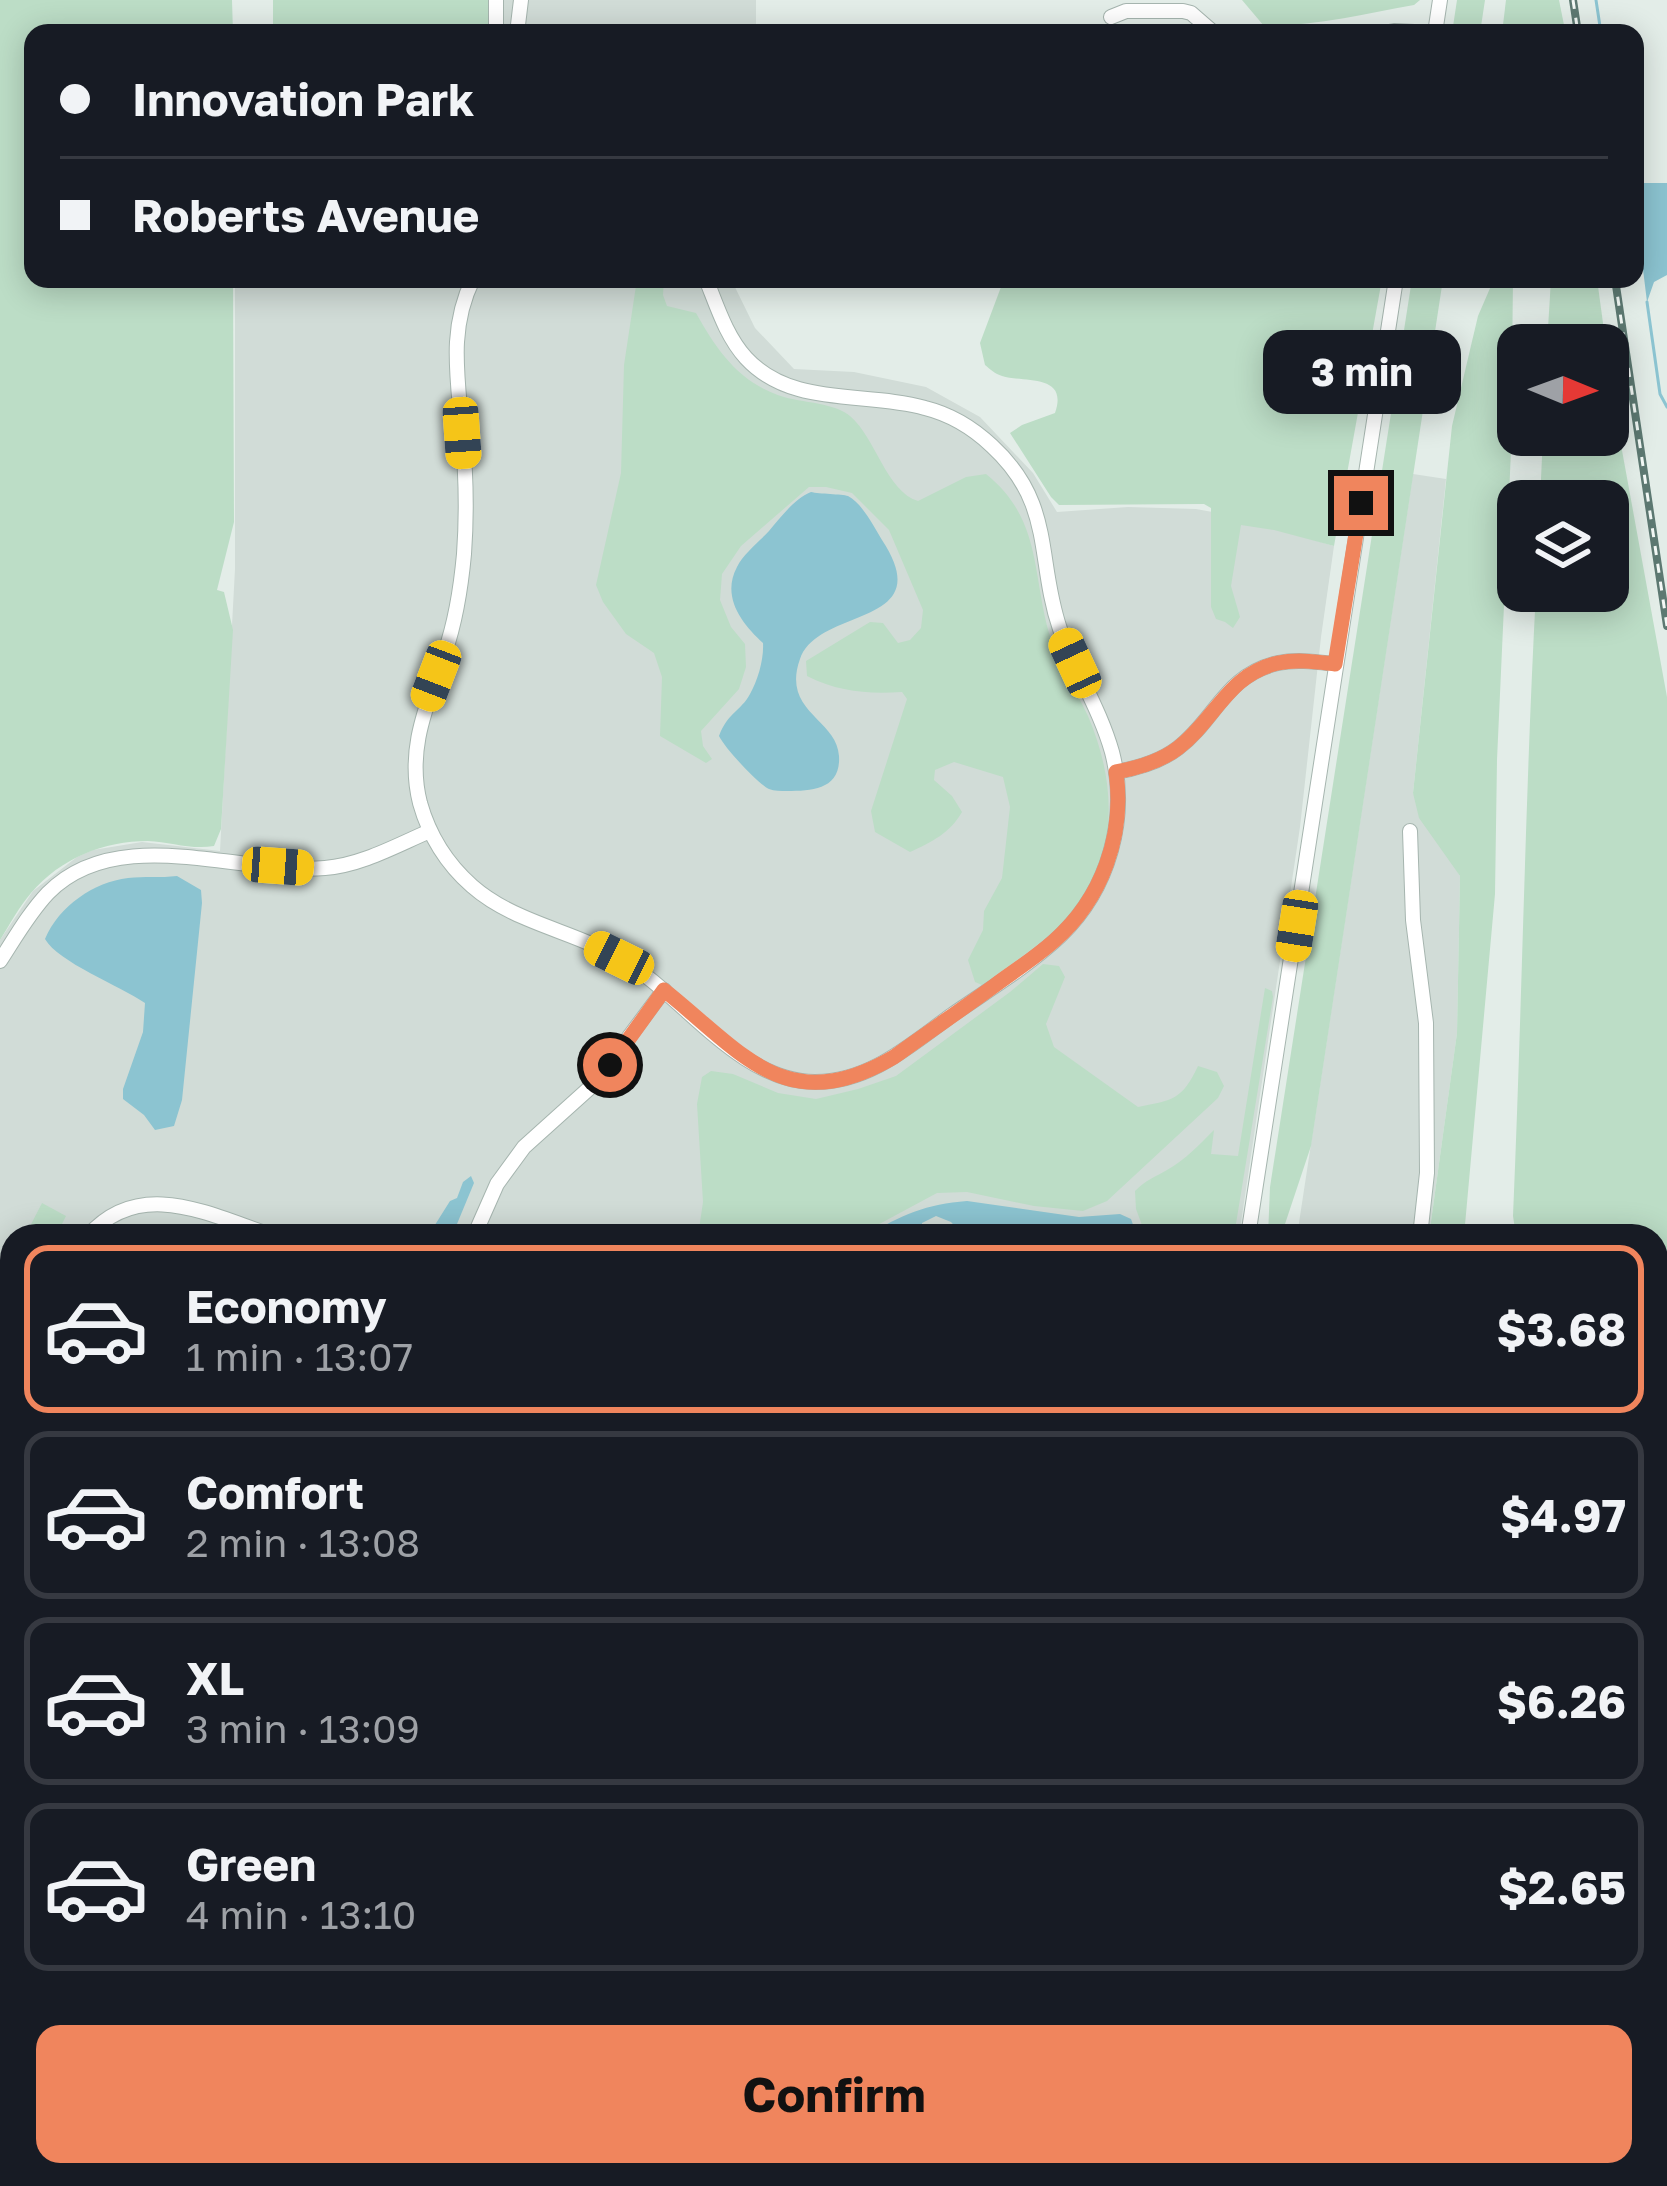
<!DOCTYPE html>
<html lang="en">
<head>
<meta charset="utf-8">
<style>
	:root { --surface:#171b24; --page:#242831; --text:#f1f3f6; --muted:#9ea1a6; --line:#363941; --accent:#f0855d }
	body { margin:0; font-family:"Golos Text",sans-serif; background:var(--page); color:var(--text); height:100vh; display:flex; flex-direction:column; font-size:45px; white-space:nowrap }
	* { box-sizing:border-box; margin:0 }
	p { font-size:39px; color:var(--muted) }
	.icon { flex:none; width:66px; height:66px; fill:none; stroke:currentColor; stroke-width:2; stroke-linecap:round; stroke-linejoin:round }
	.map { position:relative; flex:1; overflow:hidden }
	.drawer { position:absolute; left:0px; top:1224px; width:1668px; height:963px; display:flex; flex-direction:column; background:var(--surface); border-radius:36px 36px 0 0; box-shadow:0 6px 30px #0003 }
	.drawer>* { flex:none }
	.guide { position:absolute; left:24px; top:24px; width:1620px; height:264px; border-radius:24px; box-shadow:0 6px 30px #0003; display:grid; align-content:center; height:264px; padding:0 36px; background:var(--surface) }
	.needle { width:78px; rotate:91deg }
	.controls { position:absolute; left:1497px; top:324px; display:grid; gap:24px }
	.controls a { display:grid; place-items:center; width:132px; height:132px; border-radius:24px; background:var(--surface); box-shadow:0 6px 30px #0003; font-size:60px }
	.end { position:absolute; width:54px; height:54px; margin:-27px; border:15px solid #f0855d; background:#111; box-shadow:0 0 0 6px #111 }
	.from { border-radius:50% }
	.bubble { position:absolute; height:84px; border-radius:24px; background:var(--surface); box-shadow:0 6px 30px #0003; font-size:39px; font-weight:700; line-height:84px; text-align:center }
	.car { position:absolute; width:36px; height:72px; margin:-36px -18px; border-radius:15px; box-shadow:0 0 9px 3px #0007; background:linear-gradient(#f5c518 24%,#345 0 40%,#f5c518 0 76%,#345 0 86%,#f5c518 0) }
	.guide b { display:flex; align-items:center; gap:42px; height:114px; font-size:45px }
	.guide b+b { border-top:3px solid var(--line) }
	.guide i { width:30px; height:30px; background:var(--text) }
	ul { padding:21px 0 0; list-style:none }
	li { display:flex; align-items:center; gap:36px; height:168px; margin:0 24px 18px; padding:0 12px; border:6px solid var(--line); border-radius:24px }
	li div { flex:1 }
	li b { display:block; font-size:45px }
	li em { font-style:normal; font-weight:700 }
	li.active { border-color:var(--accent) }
	li>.icon { width:108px; height:108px; stroke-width:1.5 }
	.action { display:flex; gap:24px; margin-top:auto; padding:24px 36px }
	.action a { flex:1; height:138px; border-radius:24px; background:var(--accent); color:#111; font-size:48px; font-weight:700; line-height:138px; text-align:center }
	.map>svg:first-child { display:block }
	.built { fill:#d1dcd7 }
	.green { fill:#bcddc6 }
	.water { fill:#8cc4d1 }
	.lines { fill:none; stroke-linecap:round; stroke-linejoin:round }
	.stream { stroke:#8cc4d1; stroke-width:3 }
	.minor-casing { stroke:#a6b5af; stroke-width:16 }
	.minor { stroke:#fff; stroke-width:14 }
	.rail-casing { stroke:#5d7972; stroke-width:8 }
	.rail { stroke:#f3f9f6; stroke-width:3; stroke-dasharray:9; stroke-linecap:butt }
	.route { stroke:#f0855d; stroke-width:15 }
</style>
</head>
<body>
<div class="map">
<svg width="1667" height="2186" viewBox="0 0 1667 2186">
	<rect width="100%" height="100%" fill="#e3ede8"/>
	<!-- built -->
	<g class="built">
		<rect x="491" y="0" width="265" height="33"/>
		<polygon points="235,279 731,279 755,328 794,369 854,372 926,387 980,417 1033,473 1057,512 1128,507 1196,509 1229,515 1334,546 1321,637 1300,827 1239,1236 12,1236 12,2175 1098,2175 1096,2186 0,2186 0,940 33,891 77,857 93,850 142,842 220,851 235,569"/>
		<polygon points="1413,474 1446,479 1413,793 1460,876 1457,1033 1429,1236 1297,1236"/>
	</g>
	<!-- green -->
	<g class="green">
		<path d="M0,0H232L233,33H33V279H233L234,522L217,590L224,592L233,630L221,829L214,846C192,850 170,842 148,841C104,841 61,858 31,893C19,907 10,924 0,940Z"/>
		<polygon points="273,0 489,0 490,33 273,33"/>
		<path d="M1242,0H1420L1414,5C1364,14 1315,26 1264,26Z"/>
		<polygon points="1457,0 1485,0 1480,33 1452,33"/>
		<polygon points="1506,0 1559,0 1564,25 1561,33 1502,33"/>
		<path d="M637,279H664L663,295L667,306L696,313C720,356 745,390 797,400C813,403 837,405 850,416C876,438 886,491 918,501L966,477L986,474C1041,518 1032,572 1049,633C1058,663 1075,688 1088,716C1120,791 1119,871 1056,929C1033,950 1007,967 982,985L975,982L968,960L983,930L984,911L1002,878L1010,807L1003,777L954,762L935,770L934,780L952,796L962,812C950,833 932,842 910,852L875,832L871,811L907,699L902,692C867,694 839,692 807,676L806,661L870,622L883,623L898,643L910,640L921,628L923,610L889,530L852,493L826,487H809L741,546L722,574L720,600L731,627L745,644L746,667L739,689L701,731L703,746L712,759L706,763L660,736L662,677L654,653L626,634L603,602L596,585L621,473L624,365Z"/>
		<path d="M1004,279H1382L1334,546L1274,530L1241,525L1231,586L1240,617L1233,628L1225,622L1216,619L1211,607V508L1204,504L1059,505L1051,497L1010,433L1022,425L1055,413C1069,373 1023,383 1002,376C995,374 990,369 985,365L980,343Z"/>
		<polygon points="1412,279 1443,279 1311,1146 1281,1236 1268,1236 1270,1187"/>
		<polygon points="1494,279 1513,279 1511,451 1497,760 1495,894 1464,1236 1429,1236 1457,1033 1460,876 1419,818 1413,793 1452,426 1478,316"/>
		<polygon points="1551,279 1597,279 1606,345 1547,345"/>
		<path d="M1608,357L1617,423L1667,697V1310L1656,1340V1236H1516L1513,1216C1522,1008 1525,799 1536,591H1608V501H1540L1543,435H1608Z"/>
		<path d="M1043,964L1059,966L1065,977L1046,1024L1054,1047L1138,1107C1173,1100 1182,1100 1198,1066L1217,1072L1224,1086L1218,1098L1107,1201L1083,1211L1034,1206L967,1192L937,1193L857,1236H698L703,1202L697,1104L702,1077L711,1071L733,1074L778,1093L816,1099L858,1089L896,1076L1010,992Z"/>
		<path d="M1265,988L1272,991L1273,997L1234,1236H1146L1136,1209L1135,1191C1146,1180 1155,1177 1167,1170C1185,1160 1200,1144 1214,1130L1211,1154L1238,1156Z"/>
		<polygon points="42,1203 66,1216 56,1236 25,1236"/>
		<polygon points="479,2175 706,2175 706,2186 478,2186"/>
	</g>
	<!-- water -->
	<g class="water">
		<polygon points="1635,183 1667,183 1667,275 1654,282 1647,302 1635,204"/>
		<path d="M811,492C819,494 842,494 848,496C862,503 874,527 882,540C940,628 818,606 800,659C781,712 837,719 839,756C841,789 813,791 787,791C781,791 774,791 769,789C757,783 724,747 719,736C728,712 741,711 750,694C758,680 764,659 763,643C742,624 721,597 737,567C743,554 759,542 769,531C781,517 794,499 811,492Z"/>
		<path d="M177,876L201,890L202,903L182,1100L174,1126L155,1130L144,1115L123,1099V1089L143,1032L145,1003C120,986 58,962 45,939C59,906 94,882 128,878C144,876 161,878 177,876Z"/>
		<polygon points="471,1176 474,1183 452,1236 428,1236 450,1201 457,1198 463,1182"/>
		<path d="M967,1201L1079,1217L1120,1214L1131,1219L1137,1236H964L951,1222L936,1216L922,1223L921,1236H867C900,1215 927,1204 967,1201Z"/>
	</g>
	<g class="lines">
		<!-- stream -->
		<g class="stream">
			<polyline points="1596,0 1601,33"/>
			<polyline points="1647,302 1660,394 1667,407"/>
		</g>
		<!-- minor casing -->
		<g class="minor-casing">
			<g id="minor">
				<polyline points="496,0 496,33"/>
				<polyline points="1111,17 1126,11 1183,11 1191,13 1214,33"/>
				<polyline points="517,33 521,0"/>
				<polyline points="1383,33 1394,31 1435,33"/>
				<polyline points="1435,33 1440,0"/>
				<path d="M473,279C448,330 458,377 462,431C466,472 467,513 464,554C461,587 456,620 445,652C428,703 406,748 420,803C429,835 447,864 472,886C514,923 574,931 622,959C683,996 740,1082 815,1082C870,1082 910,1045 952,1015C988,990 1028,966 1060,936C1109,889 1129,818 1112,752C1100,709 1075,671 1060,629C1036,559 1055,504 992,446C973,428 949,414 925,408C866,391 792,408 746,358C726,336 717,306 706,279"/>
				<path d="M1116,772C1138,768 1160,762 1178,748C1216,719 1225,675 1278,663C1297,659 1317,662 1335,664"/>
				<polyline points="1410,831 1413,920 1426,1023 1427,1173 1420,1236"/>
				<path d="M0,961C15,938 29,913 48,893C118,822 238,875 325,868C362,865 397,845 430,831"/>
				<path d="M88,1236C141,1176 211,1216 274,1236"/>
				<polyline points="474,1236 497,1184 524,1147 594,1084 664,990"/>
				<polyline points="1248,1236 1396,279"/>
				<polyline points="0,1394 12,1372"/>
				<polyline points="0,1516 12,1522"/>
				<polyline points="1656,1590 1667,1600"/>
				<polyline points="1656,1658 1667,1653"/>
				<polyline points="1656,2073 1667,2058"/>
				<polyline points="440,2186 441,2175"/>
				<polyline points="466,2186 468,2175"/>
				<polyline points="1102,2186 1104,2175"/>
				<polyline points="1488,2186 1491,2175"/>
				<polyline points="1634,2186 1636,2175"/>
			</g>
		</g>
		<!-- minor -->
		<use href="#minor" class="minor"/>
		<!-- rail casing -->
		<g class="rail-casing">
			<g id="rail">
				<polyline points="1573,0 1578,33"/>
				<polyline points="1615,279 1667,626"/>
				<polyline points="1656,1404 1667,1378"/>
				<polyline points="1186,2186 1189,2175"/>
			</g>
		</g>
		<!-- rail -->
		<use href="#rail" class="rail"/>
	</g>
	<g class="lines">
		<!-- route -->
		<path class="route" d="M610,1065L664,990C743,1053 786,1120 894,1057C927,1033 961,1010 994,986C1014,971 1035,958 1054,941C1102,899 1125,835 1116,772C1138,768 1160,762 1178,748C1215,720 1228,674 1278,663C1297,659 1317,662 1335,664L1361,503"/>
	</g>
</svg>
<div class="controls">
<a><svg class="needle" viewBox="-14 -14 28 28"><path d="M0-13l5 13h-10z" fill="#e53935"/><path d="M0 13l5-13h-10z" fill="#9ea1a6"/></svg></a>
<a><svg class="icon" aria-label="layers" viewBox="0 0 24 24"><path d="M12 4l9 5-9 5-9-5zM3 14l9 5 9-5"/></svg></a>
</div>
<i class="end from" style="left:610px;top:1065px"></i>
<i class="end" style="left:1361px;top:503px"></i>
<div class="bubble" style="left:1263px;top:330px;width:198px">3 min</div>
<i class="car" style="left:462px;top:433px;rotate:176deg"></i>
<i class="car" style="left:1075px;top:663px;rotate:335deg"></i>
<i class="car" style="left:436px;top:676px;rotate:201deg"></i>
<i class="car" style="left:278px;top:866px;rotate:94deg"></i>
<i class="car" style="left:1297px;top:926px;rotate:189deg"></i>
<i class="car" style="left:619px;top:958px;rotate:296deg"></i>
<div class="guide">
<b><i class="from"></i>Innovation Park</b>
<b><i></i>Roberts Avenue</b>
</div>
<section class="drawer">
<ul>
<li class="active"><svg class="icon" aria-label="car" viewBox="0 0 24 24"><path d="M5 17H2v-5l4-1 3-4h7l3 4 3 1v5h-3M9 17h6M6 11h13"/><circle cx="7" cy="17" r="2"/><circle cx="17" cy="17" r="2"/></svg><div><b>Economy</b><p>1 min · 13:07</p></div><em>$3.68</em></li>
<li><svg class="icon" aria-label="car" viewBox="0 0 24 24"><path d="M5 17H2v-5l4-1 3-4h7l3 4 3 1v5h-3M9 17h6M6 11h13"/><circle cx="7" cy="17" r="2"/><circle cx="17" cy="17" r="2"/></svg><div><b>Comfort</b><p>2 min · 13:08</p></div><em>$4.97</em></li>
<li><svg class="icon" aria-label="car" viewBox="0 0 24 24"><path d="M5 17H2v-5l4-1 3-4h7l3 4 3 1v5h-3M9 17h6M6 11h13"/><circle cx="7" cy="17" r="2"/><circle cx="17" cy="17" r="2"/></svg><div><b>XL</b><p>3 min · 13:09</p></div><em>$6.26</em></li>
<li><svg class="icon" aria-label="car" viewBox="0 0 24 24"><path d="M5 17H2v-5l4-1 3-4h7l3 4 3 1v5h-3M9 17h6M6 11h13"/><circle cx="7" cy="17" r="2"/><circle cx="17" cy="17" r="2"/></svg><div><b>Green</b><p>4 min · 13:10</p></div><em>$2.65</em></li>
</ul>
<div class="action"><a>Confirm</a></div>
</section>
</div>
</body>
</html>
